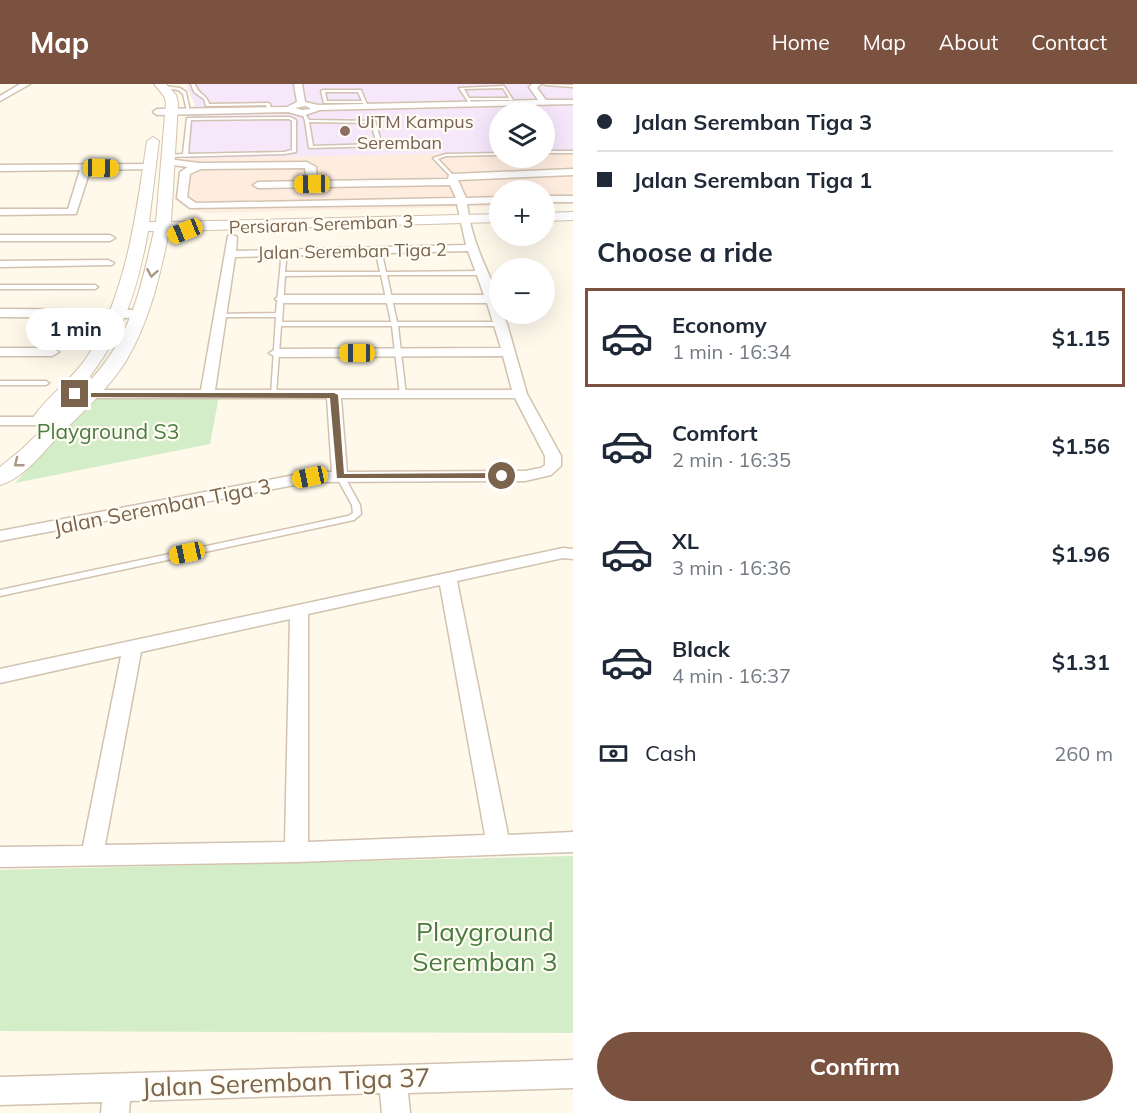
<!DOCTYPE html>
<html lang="en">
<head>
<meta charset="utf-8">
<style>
	:root { --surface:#fff; --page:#f6f6f7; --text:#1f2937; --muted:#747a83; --line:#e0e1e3; --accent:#7b5240 }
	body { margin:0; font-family:Mulish,sans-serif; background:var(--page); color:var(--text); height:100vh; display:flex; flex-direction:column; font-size:22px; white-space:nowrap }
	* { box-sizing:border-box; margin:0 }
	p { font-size:20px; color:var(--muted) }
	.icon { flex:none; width:33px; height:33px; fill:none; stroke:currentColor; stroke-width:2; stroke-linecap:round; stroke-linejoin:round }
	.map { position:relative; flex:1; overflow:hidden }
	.details { display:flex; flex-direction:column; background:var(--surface); width:564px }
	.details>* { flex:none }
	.banner { display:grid; align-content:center; height:132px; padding:0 24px; background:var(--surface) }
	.buttons { position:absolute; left:489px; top:18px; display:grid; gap:12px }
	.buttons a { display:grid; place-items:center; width:66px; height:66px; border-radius:50%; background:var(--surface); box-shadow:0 6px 24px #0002; font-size:30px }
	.end { position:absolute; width:27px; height:27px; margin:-14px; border:8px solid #7b634c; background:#fff; box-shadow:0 0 0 3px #fff }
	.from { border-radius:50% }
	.bubble { position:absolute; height:42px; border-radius:21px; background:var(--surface); box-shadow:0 6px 24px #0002; font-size:20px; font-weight:700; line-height:42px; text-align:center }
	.car { position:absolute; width:18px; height:36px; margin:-18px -9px; border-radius:8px; box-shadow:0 0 4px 2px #0007; background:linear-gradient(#f5c518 24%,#345 0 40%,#f5c518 0 76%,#345 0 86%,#f5c518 0) }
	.banner b { display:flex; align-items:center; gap:21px; height:57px; font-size:22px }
	.banner b+b { border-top:2px solid var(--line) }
	.banner i { width:15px; height:15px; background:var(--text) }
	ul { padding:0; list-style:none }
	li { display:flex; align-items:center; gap:18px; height:99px; margin:0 12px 9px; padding:0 12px; border:3px solid transparent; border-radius:0px }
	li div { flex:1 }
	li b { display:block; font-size:22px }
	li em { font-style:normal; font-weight:700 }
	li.on { border-color:var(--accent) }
	li>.icon { width:54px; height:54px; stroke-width:1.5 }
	h2 { padding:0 24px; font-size:27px; line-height:72px }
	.pay { display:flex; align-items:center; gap:15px; height:66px; padding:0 24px; font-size:22px }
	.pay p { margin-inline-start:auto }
	.primary-button { display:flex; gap:12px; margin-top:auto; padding:12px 24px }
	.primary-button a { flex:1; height:69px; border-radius:36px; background:var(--accent); color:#fff; font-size:24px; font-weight:700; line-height:69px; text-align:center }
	header { display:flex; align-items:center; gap:36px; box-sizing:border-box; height:84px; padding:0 30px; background:var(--accent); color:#fff }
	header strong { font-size:28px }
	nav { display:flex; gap:33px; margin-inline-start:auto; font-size:21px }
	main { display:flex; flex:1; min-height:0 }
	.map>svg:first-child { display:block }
	.commercial { fill:#feecdf }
	.education { fill:#f6e7fb }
	.green { fill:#d2edc8 }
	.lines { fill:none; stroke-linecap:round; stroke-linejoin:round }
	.lane-casing { stroke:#d2c2af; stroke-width:3 }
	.street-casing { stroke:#d2c2af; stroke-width:3 }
	.secondary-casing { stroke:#d5c3ad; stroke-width:2 }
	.lane { fill:#fff; fill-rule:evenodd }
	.street { fill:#fff; fill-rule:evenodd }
	.secondary { fill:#fff; fill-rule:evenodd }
	.oneway { stroke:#a99a8b }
	.route { fill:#7b634c }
	.education-dot { fill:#8d6e63; stroke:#fffcf3; stroke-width:2 }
	.labels { text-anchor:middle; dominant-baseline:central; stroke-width:4.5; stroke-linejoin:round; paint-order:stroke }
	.far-education-label { font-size:18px; fill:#785e54; stroke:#fffcf3; text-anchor:start }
	.far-street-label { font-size:18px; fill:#7b634c; stroke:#fffcf3 }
	.park-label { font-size:21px; fill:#4a7b40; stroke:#fffcf3 }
	.street-label { font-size:21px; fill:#7b634c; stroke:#fffcf3 }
	.near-park-label { font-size:26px; fill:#4a7b40; stroke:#fffcf3 }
	.near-street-label { font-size:26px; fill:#7b634c; stroke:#fffcf3 }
</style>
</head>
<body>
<header>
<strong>Map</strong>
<nav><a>Home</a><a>Map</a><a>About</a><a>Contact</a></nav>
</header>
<main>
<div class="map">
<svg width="573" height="1029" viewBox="0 0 573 1029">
	<rect width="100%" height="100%" fill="#fef9eb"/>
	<!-- commercial -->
	<polygon class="commercial" points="573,66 573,120 545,121 544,106 500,106 499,122 204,129 184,123 174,115 185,75 499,68 500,74 544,74 545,67"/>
	<!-- education -->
	<polygon class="education" points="186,0 573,0 573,66 545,67 544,28 500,28 499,68 185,75 195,21"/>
	<!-- green -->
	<g class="green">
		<polygon points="219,312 210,360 15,399 93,313"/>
		<polygon points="573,772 573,949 0,947 0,786"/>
	</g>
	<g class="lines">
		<!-- lane casing -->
		<g class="lane-casing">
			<g id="lane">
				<path d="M191,0H195C198,11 207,10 209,20L268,19L270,20L271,25L268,26L266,21L206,22L204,15L194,8Z"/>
				<polygon points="544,0 573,1 573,3 546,1"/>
				<polygon points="164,2 180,4 186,8 190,28 187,27 183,10 178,6 163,4"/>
				<path d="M504,2L513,16H470L473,21L471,22L459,4ZM503,4L509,14H469L464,5Z"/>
				<path d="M323,6H361L368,23L365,24L363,19H324L321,7ZM325,8H358L362,17H327Z"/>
				<path d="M302,28H304L309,36L375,37L382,61L380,62L309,64L305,37ZM309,38L371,39L377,60L313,62Z"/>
				<path d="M290,33L296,36V68L284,70L167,73L165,72L167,71L183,70L187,34ZM289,35L292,37V66L284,68L188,70L191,36Z"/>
				<rect x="544" y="67" width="29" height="2"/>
				<polygon points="500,69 500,71 446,72 438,75 454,92 454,94 452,94 433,74 446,70"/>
				<path d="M378,163L381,165L386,188L483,187L486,189L483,191H387L397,238H501L504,240L501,242H398L406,311L403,313L400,311L392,242H281L276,311L273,313L271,312L276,233H222L220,232V230L276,229L282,166L287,167L285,188H380L375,165ZM381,191L391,238H282L285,192Z"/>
				<polygon points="0,201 95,201 98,203 95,205 0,205"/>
				<polygon points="0,297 46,297 49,299 46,301 0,301"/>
				<polygon points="337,390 343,390 360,421 361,430 354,436 0,512 0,506 348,432 353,429 352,421 336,392"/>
			</g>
		</g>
		<!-- street casing -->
		<g class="street-casing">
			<g id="street">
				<polygon points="20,0 30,0 0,17 0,12"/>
				<path d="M294,0H302L305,18L318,21L538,16L529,3L532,0H541L537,4L546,16H573V20L320,26L302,32L288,28L157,31L153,28L157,25L287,23L297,18ZM306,22L311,25L302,26L295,24Z"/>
				<path d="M167,75L200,79L307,78L316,83L317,97L448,95L449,91L452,90L573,85V91L458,96L466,114L500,113V119L467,120C469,136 473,152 479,167C486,187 500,209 500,230H503L507,240L527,310L561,372V382L551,391L525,397L310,398L0,457V447L310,388H332L327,314H77L70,310L77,306H201L228,152H236L237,154L236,167L466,161L457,120L190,124L177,114L180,88L188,83L164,80V76ZM305,84L307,97L258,98L253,101L258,104L450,101L456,114L196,119L187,113L190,90L201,85ZM468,167L484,211H281L275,215L281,219H487L501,264L276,265L269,269L276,273L503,272L512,306H215L235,173ZM341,314H515L545,372V381L541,384L525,387L347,388Z"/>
				<polygon points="149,80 154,83 152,85 90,86 76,130 0,131 0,125 68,125 80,86 0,87 0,81"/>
				<rect x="544" y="112" width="29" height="6"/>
				<polygon points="0,151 110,151 115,154 110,157 0,157"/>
				<polygon points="108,176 114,179 112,181 0,183 0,177"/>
				<polygon points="0,225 140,226 146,230 140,234 0,233"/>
				<polygon points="0,264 52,264 59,268 52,272 0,272"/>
				<polygon points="0,333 40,333 47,337 40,341 0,341"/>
				<path d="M563,464L573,465V475L563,474L457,497L508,751L573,748V768L296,778L0,783V763L83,762L121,572L0,599V585ZM440,501L485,751L308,758V530ZM290,535L285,758L105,761L141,568Z"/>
				<polygon points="573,976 573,1004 408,1009 410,1029 382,1029 380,1009 130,1017 129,1029 101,1029 102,1018 0,1021 0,993"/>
			</g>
		</g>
		<!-- secondary casing -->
		<g class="secondary-casing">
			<g id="secondary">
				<path d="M154,0H166L176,11L178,19L171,138L500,130V138L169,147C160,192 150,236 126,277C108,306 79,331 56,355C41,371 22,395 0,401V383L22,365L48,340L35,339L32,335C47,312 72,296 87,273C127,208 136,131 147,57L153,53L159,57L149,138H156L166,19L164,12ZM148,147H154C144,190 135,237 108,274C96,292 79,308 64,323C116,267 135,221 148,147Z"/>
				<polygon points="573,128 573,136 544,137 544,129"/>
			</g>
		</g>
		<!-- lane -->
		<use href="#lane" class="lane"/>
		<!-- street -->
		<use href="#street" class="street"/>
		<!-- secondary -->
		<use href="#secondary" class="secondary"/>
	</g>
	<!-- one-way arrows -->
	<defs><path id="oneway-chevron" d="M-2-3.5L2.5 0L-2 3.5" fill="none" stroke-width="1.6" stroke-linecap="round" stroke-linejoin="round" transform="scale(1.5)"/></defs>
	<g class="oneway">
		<use href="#oneway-chevron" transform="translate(152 189) rotate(100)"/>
		<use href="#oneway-chevron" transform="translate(18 379) rotate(142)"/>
	</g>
	<!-- route -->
	<polygon class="route" points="73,309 334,309 338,311 344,390 502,389 506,392 502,394 337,394 330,314 75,313 72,310"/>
	<!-- markers -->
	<circle class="education-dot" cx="345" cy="47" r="6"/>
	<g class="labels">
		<!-- far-education labels -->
		<g class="far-education-label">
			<text x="357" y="37">UiTM Kampus<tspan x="357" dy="21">Seremban</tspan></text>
		</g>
		<!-- far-street labels -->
		<g class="far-street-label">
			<text transform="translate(321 140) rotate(-2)">Persiaran Seremban 3</text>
			<text transform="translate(352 167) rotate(-1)">Jalan Seremban Tiga 2</text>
		</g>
		<!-- park labels -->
		<g class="park-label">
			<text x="108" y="347">Playground S3</text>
		</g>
		<!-- street labels -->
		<g class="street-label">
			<text transform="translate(162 422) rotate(-11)">Jalan Seremban Tiga 3</text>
		</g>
		<!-- near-park labels -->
		<g class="near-park-label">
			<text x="485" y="847">Playground<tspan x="485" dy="30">Seremban 3</tspan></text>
		</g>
		<!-- near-street labels -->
		<g class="near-street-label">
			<text transform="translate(286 998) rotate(-2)">Jalan Seremban Tiga 37</text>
		</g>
	</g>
</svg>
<div class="buttons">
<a><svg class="icon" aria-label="layers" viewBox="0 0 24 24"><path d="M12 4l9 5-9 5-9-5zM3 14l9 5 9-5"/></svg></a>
<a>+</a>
<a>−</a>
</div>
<i class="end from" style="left:502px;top:392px"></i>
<i class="end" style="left:75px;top:310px"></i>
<div class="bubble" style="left:26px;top:224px;width:99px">1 min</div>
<i class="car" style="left:101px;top:84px;rotate:91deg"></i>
<i class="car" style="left:312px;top:100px;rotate:269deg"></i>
<i class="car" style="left:185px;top:147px;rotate:248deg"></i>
<i class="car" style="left:357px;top:269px;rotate:270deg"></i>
<i class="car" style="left:310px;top:393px;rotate:258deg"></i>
<i class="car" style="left:187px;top:469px;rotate:258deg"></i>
</div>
<section class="details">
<div class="banner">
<b><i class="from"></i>Jalan Seremban Tiga 3</b>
<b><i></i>Jalan Seremban Tiga 1</b>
</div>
<h2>Choose a ride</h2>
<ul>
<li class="on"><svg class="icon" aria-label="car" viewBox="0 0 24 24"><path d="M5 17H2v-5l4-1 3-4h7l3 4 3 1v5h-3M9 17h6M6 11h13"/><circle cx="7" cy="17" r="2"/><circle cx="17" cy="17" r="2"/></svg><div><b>Economy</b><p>1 min · 16:34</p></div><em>$1.15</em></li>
<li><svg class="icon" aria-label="car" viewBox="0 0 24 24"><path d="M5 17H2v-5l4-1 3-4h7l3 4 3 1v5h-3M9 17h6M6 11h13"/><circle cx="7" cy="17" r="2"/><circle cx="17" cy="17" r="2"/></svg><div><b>Comfort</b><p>2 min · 16:35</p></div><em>$1.56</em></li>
<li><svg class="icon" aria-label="car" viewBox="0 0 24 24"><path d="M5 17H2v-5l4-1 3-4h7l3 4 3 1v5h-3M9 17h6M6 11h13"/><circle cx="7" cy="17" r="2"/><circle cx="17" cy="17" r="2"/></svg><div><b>XL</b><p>3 min · 16:36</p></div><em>$1.96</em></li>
<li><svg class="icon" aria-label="car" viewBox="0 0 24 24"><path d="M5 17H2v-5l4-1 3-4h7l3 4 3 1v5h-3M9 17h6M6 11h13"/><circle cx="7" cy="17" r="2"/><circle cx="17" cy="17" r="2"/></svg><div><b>Black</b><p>4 min · 16:37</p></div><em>$1.31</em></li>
</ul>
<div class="pay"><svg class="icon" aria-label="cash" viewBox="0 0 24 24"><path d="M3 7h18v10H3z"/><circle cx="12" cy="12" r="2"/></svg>Cash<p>260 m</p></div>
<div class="primary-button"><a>Confirm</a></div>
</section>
</main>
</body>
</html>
